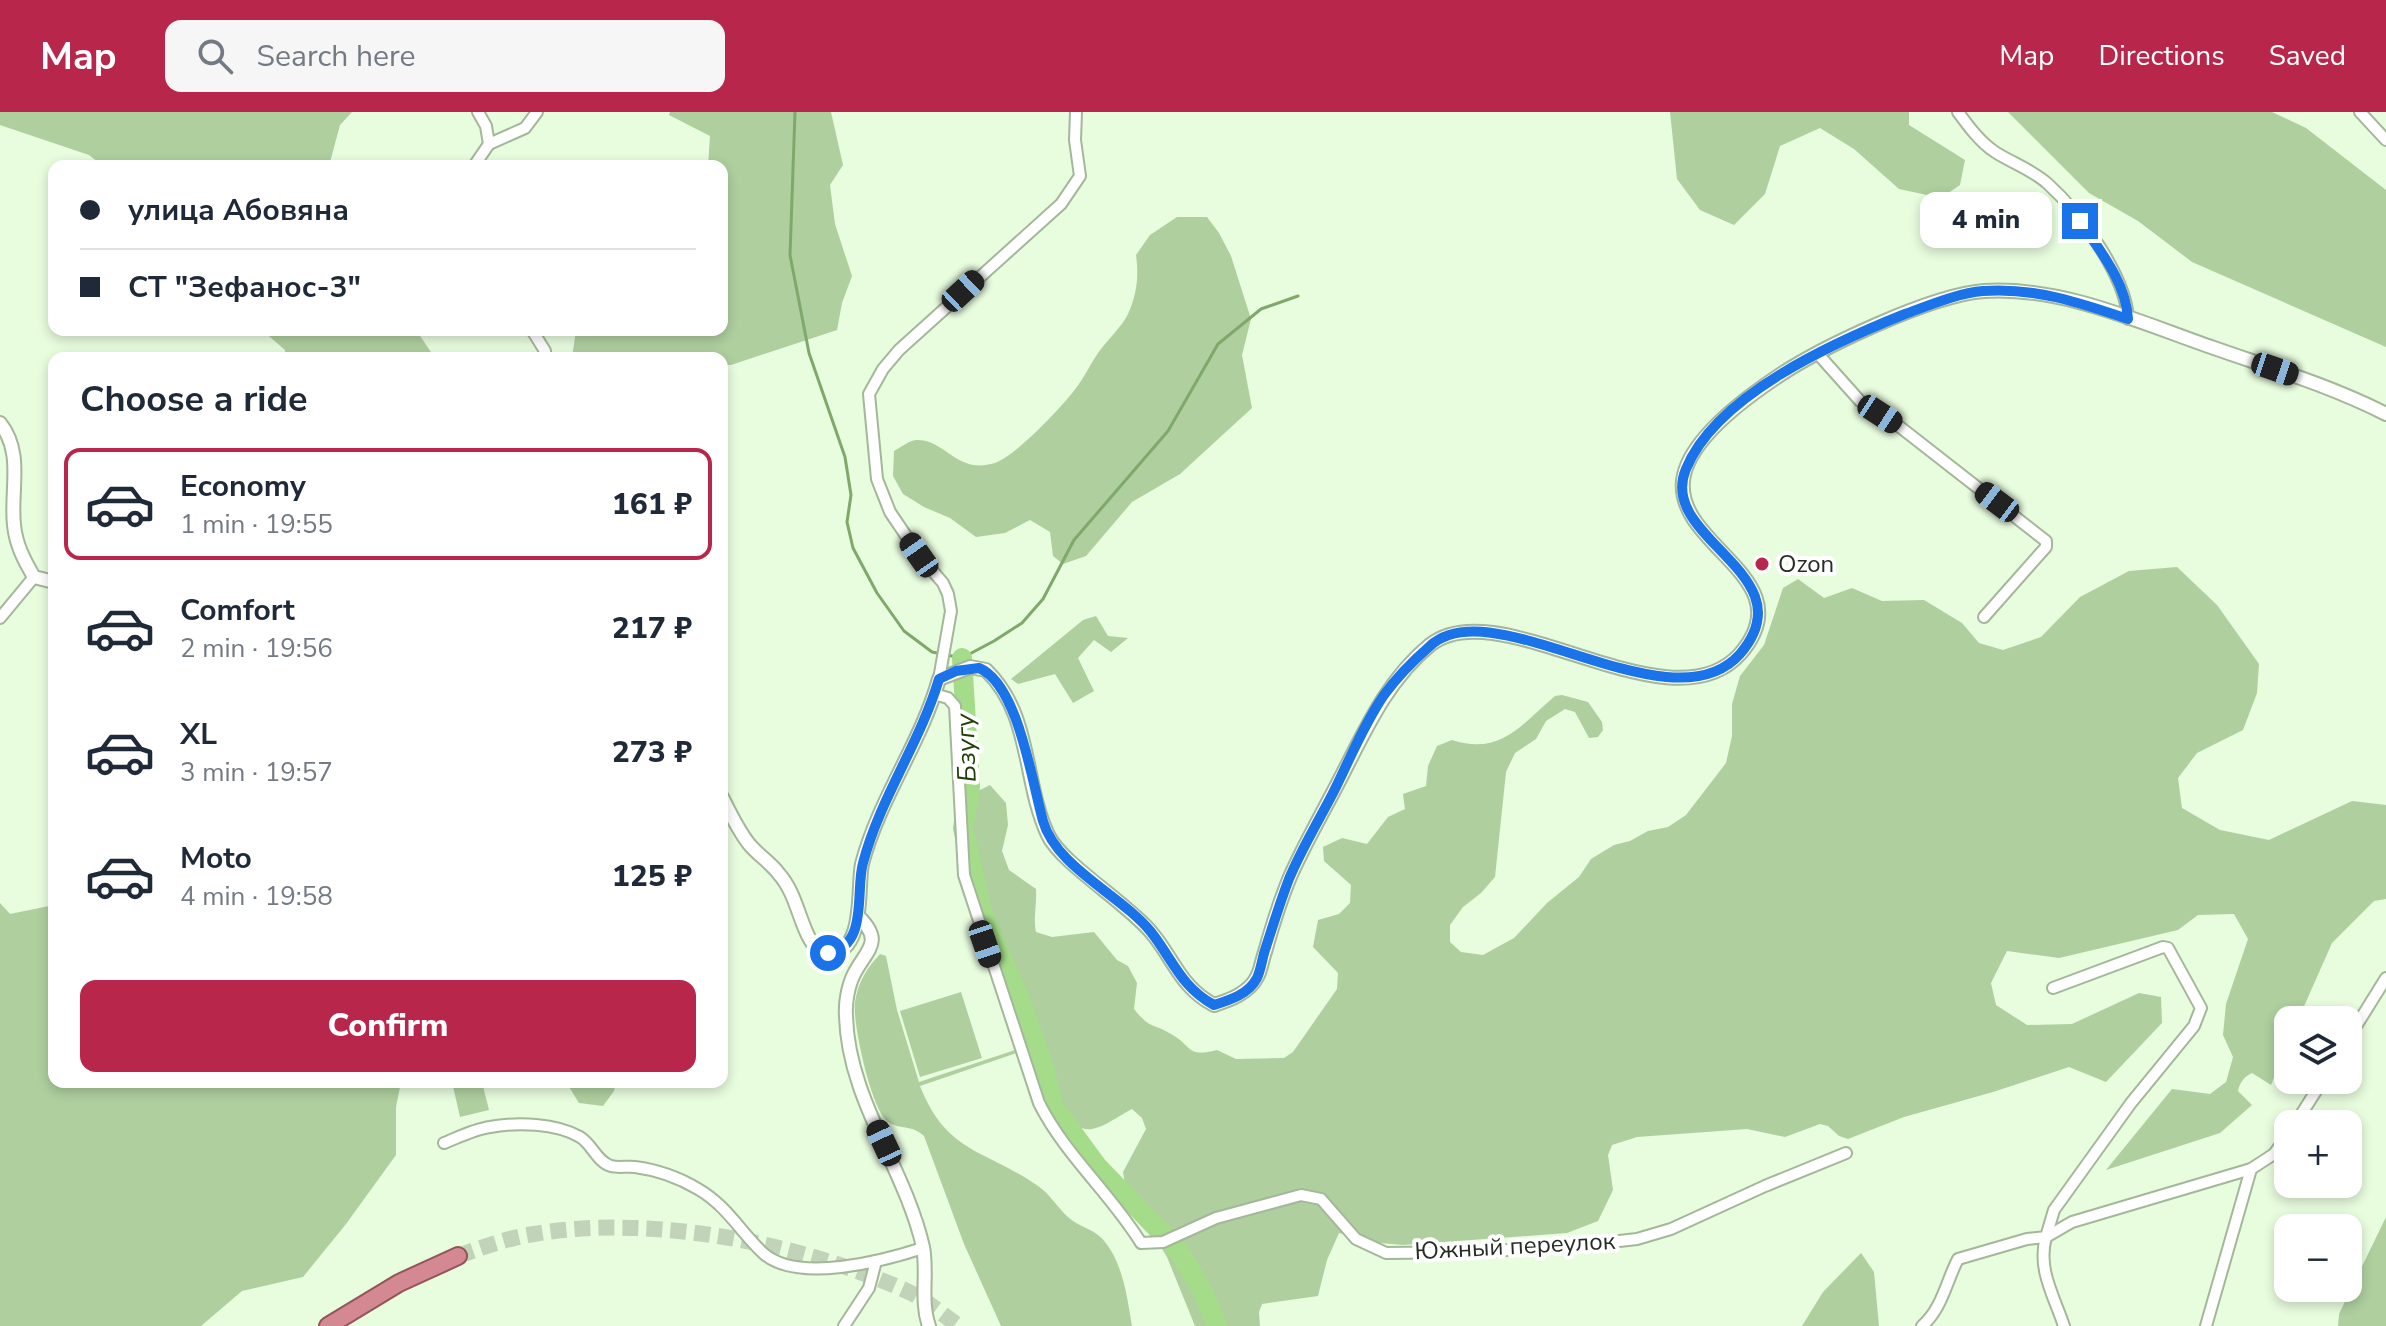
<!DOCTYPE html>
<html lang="en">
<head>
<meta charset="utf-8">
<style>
	:root { --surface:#fff; --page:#f6f6f7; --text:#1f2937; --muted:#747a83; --line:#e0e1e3; --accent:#b8274b }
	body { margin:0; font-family:"Nunito Sans",sans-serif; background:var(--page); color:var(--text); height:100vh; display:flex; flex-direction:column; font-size:30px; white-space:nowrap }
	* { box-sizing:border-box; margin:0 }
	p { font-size:26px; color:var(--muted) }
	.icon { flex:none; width:44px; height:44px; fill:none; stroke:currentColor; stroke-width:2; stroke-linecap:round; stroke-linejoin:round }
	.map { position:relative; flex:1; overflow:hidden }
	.details { position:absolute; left:48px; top:240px; width:680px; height:736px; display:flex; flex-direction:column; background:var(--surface); border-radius:16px; box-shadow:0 4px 12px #0003 }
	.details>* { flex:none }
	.hud { position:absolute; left:48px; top:48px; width:680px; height:176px; border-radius:16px; box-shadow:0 4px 12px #0003; display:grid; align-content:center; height:176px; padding:0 32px; background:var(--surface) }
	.buttons { position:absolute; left:2274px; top:894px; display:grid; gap:16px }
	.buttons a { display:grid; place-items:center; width:88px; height:88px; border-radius:16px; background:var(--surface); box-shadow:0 4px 12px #0003; font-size:40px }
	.end { position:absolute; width:36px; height:36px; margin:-18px; border:10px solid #1a73e8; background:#fff; box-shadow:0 0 0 4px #fff }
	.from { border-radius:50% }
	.bubble { position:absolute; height:56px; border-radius:16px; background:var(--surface); box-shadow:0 4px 12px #0003; font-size:26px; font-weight:800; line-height:56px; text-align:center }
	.car { position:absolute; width:24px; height:48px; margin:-24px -12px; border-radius:10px; box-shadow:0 0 6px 2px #0007; background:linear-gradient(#222 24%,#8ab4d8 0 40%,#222 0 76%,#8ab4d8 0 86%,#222 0) }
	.hud b { display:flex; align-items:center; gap:28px; height:76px; font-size:30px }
	.hud b+b { border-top:2px solid var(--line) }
	.hud i { width:20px; height:20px; background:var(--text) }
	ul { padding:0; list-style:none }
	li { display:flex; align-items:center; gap:24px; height:112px; margin:0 16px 12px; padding:0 16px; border:4px solid transparent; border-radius:16px }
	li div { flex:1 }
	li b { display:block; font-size:30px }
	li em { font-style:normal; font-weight:800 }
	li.selected { border-color:var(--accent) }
	li>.icon { width:72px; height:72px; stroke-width:1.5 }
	h2 { padding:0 32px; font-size:36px; line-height:96px }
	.cta { display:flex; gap:16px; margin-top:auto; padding:16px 32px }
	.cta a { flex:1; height:92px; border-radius:16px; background:var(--accent); color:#fff; font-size:32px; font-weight:800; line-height:92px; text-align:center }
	header { display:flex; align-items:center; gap:48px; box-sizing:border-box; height:112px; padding:0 40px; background:var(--accent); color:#fff }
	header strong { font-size:38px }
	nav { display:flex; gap:44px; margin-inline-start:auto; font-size:28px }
	.search { width:560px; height:72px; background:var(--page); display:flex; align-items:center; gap:20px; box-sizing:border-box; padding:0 28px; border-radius:16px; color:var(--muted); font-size:30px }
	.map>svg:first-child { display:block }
	.green { fill:#afcf9f }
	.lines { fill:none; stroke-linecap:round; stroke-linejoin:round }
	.stream { stroke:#7fa86a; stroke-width:3 }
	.river { stroke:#a5dc89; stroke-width:20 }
	.trunk-tunnel { stroke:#c1d3b9; stroke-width:16; stroke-dasharray:16 8; stroke-linecap:butt }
	.minor-casing { stroke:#a4b79b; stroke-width:14 }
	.tertiary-casing { stroke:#a4b79b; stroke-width:16 }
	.trunk-casing { stroke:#91555a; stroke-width:20 }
	.minor { stroke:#fff; stroke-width:10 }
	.tertiary { stroke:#fff; stroke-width:12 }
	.trunk { stroke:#d48892; stroke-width:16 }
	.route { stroke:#1a73e8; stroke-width:10 }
	.poi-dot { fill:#b8274b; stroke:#fff; stroke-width:3 }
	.labels { text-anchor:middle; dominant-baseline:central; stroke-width:8; stroke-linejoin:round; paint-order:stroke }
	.poi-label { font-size:24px; fill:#262e23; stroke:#fff; text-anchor:start }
	.street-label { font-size:24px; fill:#262e23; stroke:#fff }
	.water-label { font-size:26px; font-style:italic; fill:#1e4004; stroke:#fff }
</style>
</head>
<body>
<header>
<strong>Map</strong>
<div class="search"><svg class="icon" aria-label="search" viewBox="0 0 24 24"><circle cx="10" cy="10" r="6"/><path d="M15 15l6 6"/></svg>Search here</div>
<nav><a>Map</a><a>Directions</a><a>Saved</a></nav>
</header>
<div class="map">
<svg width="2386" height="1214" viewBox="0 0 2386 1214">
	<rect width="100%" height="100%" fill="#e8fcde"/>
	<!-- green -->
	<g class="green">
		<polygon points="0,0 352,0 340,13 329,54 103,54 89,43 0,13"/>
		<polygon points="670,0 831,0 843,53 830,73 835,112 852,164 842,191 837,218 731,253 722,253 722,246 572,246 576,218 722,218 722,54 708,54 710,24 669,3"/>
		<polygon points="1670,0 1909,0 1909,13 1965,48 1960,73 1941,86 1899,77 1854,37 1820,16 1780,34 1765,82 1734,113 1700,98 1677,67"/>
		<polygon points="2008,0 2272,0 2306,16 2386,78 2386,235 2192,150 2138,109 2089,81"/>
		<path d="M1177,105H1207L1219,121L1231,144L1251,207L1242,243L1252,296L1180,362L1132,390L1086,444L1063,452L1053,444L1050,420L1030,408L1005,421L976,425L950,406L924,395L903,382L893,364L894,339C901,335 909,329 916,328C946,327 956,363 995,351C1016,344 1066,291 1079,272C1086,262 1091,251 1098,241C1107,228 1121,216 1128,202C1137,182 1139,164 1136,143L1150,123Z"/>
		<polygon points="262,218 416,218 435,246 285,246 285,238"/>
		<path d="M2177,455L2217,493L2259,552L2257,581L2243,618L2197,641L2178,666L2182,696L2220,718L2269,728L2352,689L2386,693V787L2374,789L2332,831L2298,908H2288V932L2271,973L2252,961C2244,965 2240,970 2238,979L2252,993L2220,1021L2106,1058L2172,977L2210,982L2226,970L2233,945L2223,923L2226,892L2248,827L2234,802L2198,803L2178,818L2059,846L2007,839L1991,871L1996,893L2027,913L2072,912L2139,881L2161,885L2162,911L2106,970L2069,955L1993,980L1904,1005L1848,1027L1839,1024L1828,1014L1820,1012L1785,1025L1747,1017L1637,1025L1612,1033L1608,1043L1613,1078L1598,1109L1567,1121L1403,1133L1380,1131L1339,1121L1327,1148L1318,1184L1262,1192L1259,1200L1260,1214H1195L1167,1145L1126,1078L1123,1060L1146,1017L1142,1006L1132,997C1120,1003 1104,1015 1092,1017C1059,1021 1042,960 1031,936L920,974C947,1042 985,1037 1038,1074C1050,1082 1057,1095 1068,1105C1084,1119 1097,1115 1110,1137C1124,1159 1128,1190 1132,1214H1001L964,1132L924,1024C910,1011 898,1019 886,1008C871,995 852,910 855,890C858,870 867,856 880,842L886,844L897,898L919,970L1030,933L969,771L962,723L966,685L990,673L1006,691L1008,713L1002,739L1009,758L1036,777C1037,792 1033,805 1036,820L1052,825L1094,820L1117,848L1128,854L1137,871L1134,897C1151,918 1151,910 1171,922C1193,934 1186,946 1217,938L1236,947L1284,946L1293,940L1337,877L1338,861L1313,835L1318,808L1339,802L1350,791L1351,773L1324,749L1323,735L1342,726L1367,732L1388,705L1405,697L1403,682L1426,674L1428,654L1437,634L1452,628C1500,644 1521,613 1555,584L1562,583L1588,590L1602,610L1603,618L1598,625L1589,626L1575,600L1565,597L1546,609L1536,627L1515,641L1506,660L1495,765L1481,781L1463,795L1450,813V830L1461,840L1483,843L1514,826L1547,791L1579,765L1591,747L1614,733L1630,729L1648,719L1668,715L1686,703L1726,651L1732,624V592L1740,564L1764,533L1783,476L1798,467L1824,486L1852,476L1882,489L1924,488L1962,511L1979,531L2003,538L2041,525L2080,485L2129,459Z"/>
		<polygon points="1096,504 1108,524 1128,526 1111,540 1094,528 1078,546 1094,579 1073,591 1055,562 1018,572 1011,567 1083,508"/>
		<polygon points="0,791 10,802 54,793 54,970 401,970 396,995 396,1043 346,1112 303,1165 242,1179 201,1214 0,1214"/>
		<polygon points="961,880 982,946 920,965 900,899"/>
		<polygon points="452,970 482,970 489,998 460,1005"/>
		<polygon points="566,970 616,970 614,979 603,994 579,991"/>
		<polygon points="2386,1105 2386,1214 2338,1214 2339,1202"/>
		<polygon points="1861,1141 1874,1160 1879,1214 1802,1214 1823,1180"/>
	</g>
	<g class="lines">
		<!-- stream -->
		<polyline class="stream" points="795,0 790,143 809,241 845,345 851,383 847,410 853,436 877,481 904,519 932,540 962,546 994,529 1022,511 1043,487 1074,428 1168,319 1218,232 1261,197 1298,184"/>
		<!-- river -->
		<polyline class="river" points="962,546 970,675 963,716 982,800 1021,890 1045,959 1053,994 1097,1054 1179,1139 1203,1180 1217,1214"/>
		<!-- trunk-tunnel -->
		<path class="trunk-tunnel" d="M458,1144C483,1135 508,1126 534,1122C649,1102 803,1131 909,1180C926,1188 943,1203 959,1214"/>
		<!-- minor casing -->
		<g class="minor-casing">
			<g id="minor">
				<path d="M1958,0C1969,15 1980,30 1995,40C2012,51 2033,58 2048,72C2080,101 2126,164 2128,207"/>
				<polyline points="2360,0 2386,28"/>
				<polyline points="489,32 525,16 537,0"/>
				<polyline points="474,54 489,32 486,14 478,0"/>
				<polyline points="532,218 545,239 545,246"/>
				<polyline points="1818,242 1860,289 1900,315 2046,429 2046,435 1984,505"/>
				<polyline points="0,506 34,465"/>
				<polyline points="939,567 951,499 948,482 943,471 919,443 890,400 877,367 869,282 883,257 899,238 1061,92 1080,64 1075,28 1076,0"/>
				<path d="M934,582L948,586L955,594L964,763L1039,991C1065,1043 1111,1082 1141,1131L1163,1130L1216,1106L1301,1083L1321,1087L1356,1127L1386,1141L1479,1140L1593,1132L1637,1127L1671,1117L1765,1074L1846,1041"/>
				<polyline points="2348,927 2386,866"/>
				<polyline points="2295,1012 2323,968"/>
				<path d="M444,1031C459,1025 475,1017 490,1015C517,1010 556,1011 580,1025C592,1032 597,1050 611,1054C618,1056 627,1054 635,1055C658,1058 678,1065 698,1077C726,1093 740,1119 763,1141C797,1172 883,1149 923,1136"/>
				<polyline points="844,1214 869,1176 876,1149"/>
				<path d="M1922,1214C1942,1197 1946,1170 1958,1147L2027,1127L2046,1125L2054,1098L2131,991L2194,914L2201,896L2168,836L2163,835L2053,876"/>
				<path d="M2064,1214C2054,1184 2037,1157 2046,1125L2072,1110L2251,1057L2274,1042L2288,1023"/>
				<polyline points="2206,1214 2251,1057"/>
			</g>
		</g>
		<!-- tertiary casing -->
		<g class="tertiary-casing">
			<g id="tertiary">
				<path d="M0,311C24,341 10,379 14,413C16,433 24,448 34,465L54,470"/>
				<path d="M722,685C730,701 738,718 749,732C758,743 771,751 779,762C793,778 797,798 805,817C809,827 816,841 829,841C866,841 857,775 862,752C879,687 921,631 939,567L970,555L986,558C1032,602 1023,670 1048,723C1061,751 1127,791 1151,820C1174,847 1180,875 1214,893C1230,888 1249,881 1257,865C1261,858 1262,848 1265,840C1272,815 1280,789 1290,765C1304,733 1322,702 1338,671C1364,621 1386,569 1430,533C1499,477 1670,620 1740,542C1805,467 1676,435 1683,369C1687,329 1743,288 1774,267C1819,236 1931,183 1984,179C2063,174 2141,211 2214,236C2271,256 2331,274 2386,302"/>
				<path d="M859,805C884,830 867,837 854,862C848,874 845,891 846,904C848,987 905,1056 923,1135C928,1161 920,1189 929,1214"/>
			</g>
		</g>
		<!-- trunk casing -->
		<g class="trunk-casing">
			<polyline id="trunk" points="328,1214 399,1171 458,1144"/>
		</g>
		<!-- minor -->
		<use href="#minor" class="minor"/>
		<!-- tertiary -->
		<use href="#tertiary" class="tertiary"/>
		<!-- trunk -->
		<use href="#trunk" class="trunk"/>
	</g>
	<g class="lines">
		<!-- route -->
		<path class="route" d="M828,841C869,834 855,779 863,751C880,686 920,631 939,567L956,559L979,556C1018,572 1032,670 1043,709C1056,755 1121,783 1151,820C1173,848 1181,875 1214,893C1230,888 1249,882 1257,866C1261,858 1262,847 1265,838C1273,814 1280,790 1289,767C1301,738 1318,710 1333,681C1349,649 1364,612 1384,583C1397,565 1414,548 1430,534C1493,475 1671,620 1740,542C1809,462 1656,427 1686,357C1716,283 1835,230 1905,202C1930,193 1958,181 1983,179C2034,175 2081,191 2128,207C2126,170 2100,139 2080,109"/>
	</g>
	<!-- markers -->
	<circle class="poi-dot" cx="1762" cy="452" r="8"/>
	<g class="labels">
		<!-- poi labels -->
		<g class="poi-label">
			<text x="1778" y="452">Ozon</text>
		</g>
		<!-- street labels -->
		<g class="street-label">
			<text transform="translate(1515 1134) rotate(-3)">Южный переулок</text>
		</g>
		<!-- water labels -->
		<g class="water-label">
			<text transform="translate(966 636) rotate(-92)">Бзугу</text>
		</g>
	</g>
</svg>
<div class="buttons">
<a><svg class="icon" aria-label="layers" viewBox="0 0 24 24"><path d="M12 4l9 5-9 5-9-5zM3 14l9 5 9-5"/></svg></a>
<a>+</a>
<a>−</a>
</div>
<i class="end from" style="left:828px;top:841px"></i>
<i class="end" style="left:2080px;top:109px"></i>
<div class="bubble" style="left:1920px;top:80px;width:132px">4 min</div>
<i class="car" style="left:963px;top:179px;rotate:47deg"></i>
<i class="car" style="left:2275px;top:257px;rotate:109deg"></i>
<i class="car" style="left:1880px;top:302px;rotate:123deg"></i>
<i class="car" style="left:1997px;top:390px;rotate:307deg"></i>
<i class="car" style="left:919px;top:443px;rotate:325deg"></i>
<i class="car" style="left:985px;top:832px;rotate:161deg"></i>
<i class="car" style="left:884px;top:1031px;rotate:335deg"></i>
<div class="hud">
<b><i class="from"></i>улица Абовяна</b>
<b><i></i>СТ &quot;Зефанос-3&quot;</b>
</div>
<section class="details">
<h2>Choose a ride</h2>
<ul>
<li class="selected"><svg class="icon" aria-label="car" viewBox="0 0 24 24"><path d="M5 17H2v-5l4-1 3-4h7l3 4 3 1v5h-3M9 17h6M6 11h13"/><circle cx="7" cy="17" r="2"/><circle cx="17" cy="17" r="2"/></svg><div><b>Economy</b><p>1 min · 19:55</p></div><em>161 ₽</em></li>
<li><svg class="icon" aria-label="car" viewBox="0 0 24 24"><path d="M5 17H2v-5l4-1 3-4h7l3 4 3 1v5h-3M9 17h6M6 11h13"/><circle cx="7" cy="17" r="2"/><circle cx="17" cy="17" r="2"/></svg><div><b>Comfort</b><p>2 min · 19:56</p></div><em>217 ₽</em></li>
<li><svg class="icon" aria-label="car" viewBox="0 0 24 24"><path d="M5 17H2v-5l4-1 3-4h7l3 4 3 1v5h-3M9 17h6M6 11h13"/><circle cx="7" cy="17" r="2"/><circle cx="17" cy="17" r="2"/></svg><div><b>XL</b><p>3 min · 19:57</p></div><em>273 ₽</em></li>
<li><svg class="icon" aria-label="car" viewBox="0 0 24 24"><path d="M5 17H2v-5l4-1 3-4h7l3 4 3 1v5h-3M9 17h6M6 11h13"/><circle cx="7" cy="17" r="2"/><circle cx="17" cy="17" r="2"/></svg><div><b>Moto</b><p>4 min · 19:58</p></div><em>125 ₽</em></li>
</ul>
<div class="cta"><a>Confirm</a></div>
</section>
</div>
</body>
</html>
